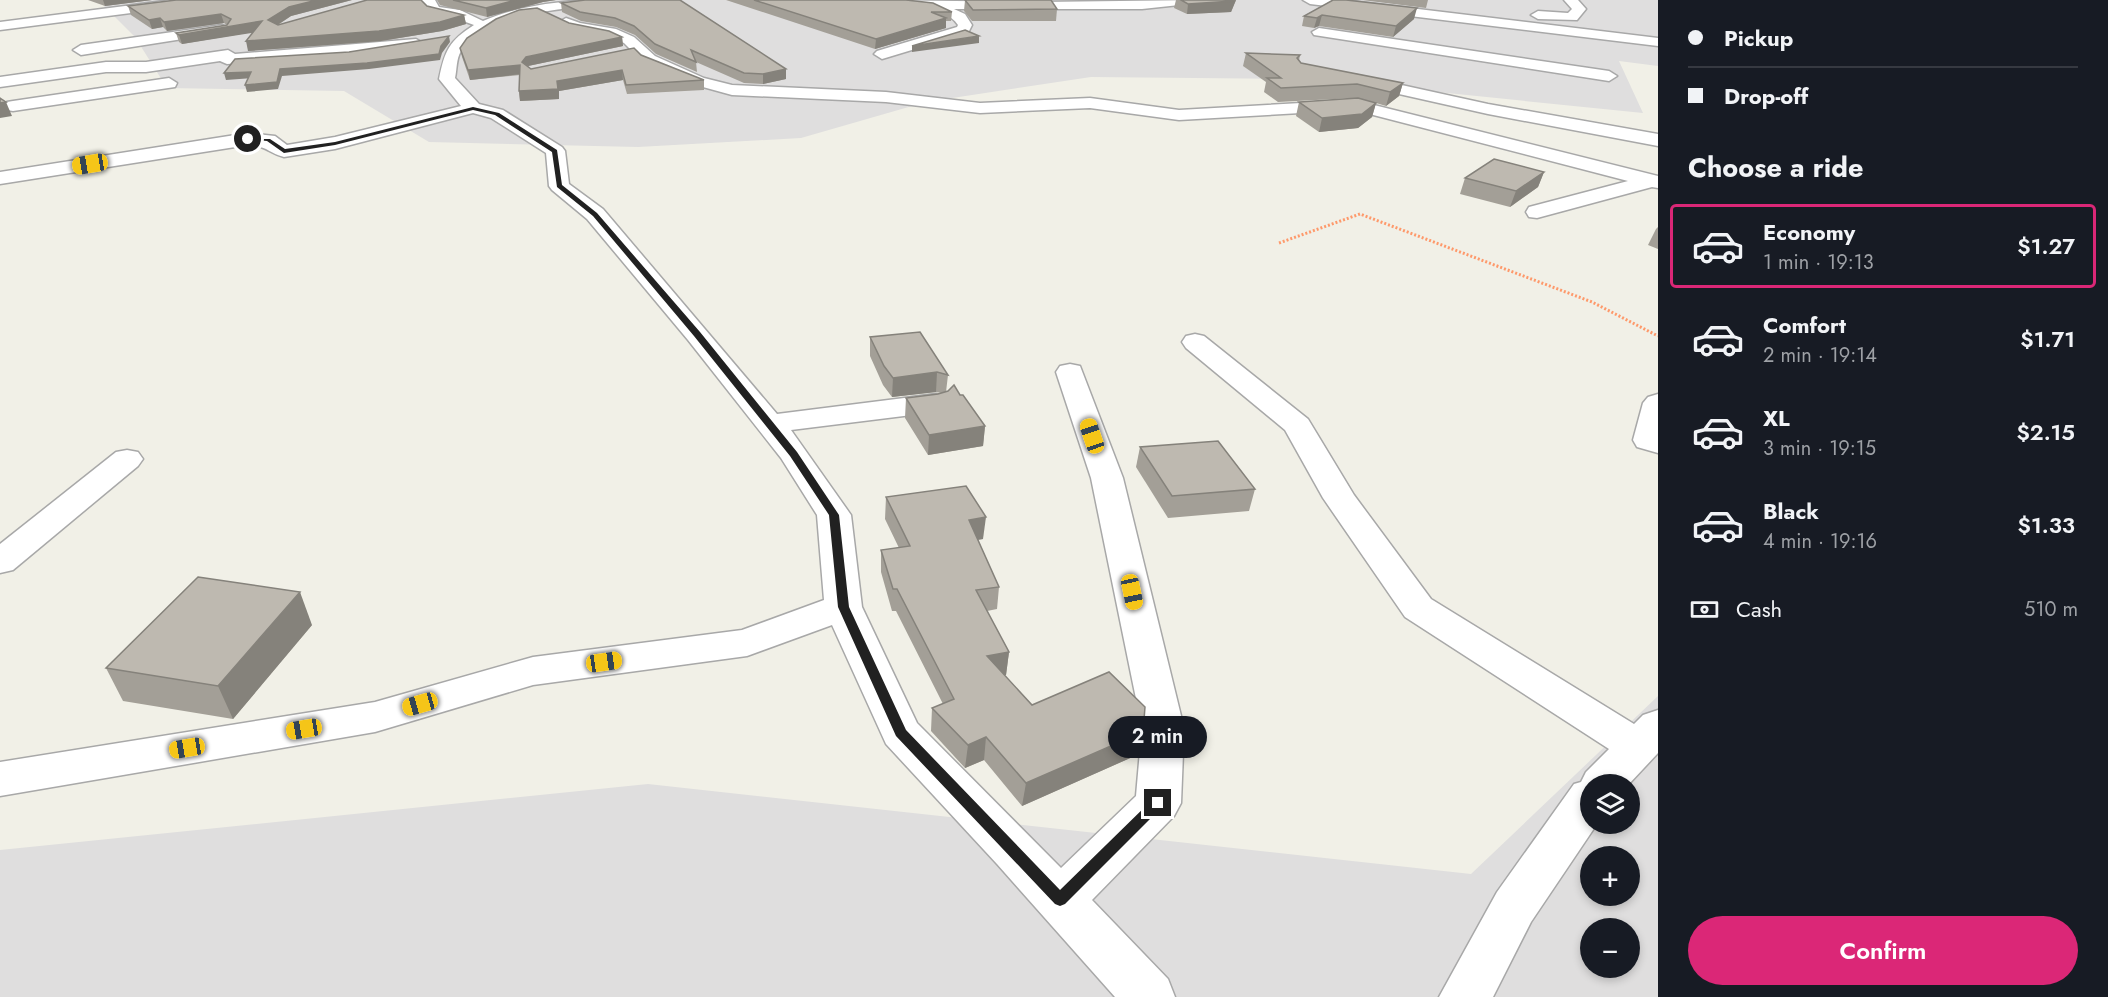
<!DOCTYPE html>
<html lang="en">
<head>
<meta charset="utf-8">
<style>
	:root { --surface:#171b24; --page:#242831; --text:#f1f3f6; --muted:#9ea1a6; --line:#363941; --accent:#db2777 }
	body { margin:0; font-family:Jost,sans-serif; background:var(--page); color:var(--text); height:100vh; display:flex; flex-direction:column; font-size:22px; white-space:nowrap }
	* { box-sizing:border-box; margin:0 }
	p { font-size:20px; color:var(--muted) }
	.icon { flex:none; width:33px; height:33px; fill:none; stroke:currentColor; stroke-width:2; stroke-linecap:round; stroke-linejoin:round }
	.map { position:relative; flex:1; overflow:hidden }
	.sheet { display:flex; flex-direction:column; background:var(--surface); width:450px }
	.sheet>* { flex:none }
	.banner { display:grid; align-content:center; height:132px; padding:0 30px; background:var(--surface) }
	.controls { position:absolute; left:1580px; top:774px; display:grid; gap:12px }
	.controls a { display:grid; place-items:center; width:60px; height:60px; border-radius:50%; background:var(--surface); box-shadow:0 3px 9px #0003; font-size:30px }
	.end { position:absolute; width:27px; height:27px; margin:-14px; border:8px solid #212121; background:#fff; box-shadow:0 0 0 3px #fff }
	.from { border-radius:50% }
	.bubble { position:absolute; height:42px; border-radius:21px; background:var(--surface); box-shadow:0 3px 9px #0003; font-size:20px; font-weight:600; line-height:42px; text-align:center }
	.car { position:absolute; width:18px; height:36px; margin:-18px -9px; border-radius:8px; box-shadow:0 0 4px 2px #0007; background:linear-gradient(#f5c518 24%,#345 0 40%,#f5c518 0 76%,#345 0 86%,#f5c518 0) }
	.banner b { display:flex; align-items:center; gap:21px; height:57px; font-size:22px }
	.banner b+b { border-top:2px solid var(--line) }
	.banner i { width:15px; height:15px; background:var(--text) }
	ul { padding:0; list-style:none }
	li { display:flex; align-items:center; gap:18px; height:84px; margin:0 12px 9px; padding:0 18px; border:3px solid transparent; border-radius:6px }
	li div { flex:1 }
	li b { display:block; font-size:22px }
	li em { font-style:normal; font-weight:600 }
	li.current { border-color:var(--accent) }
	li>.icon { width:54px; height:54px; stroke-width:1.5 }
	h2 { padding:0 30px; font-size:27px; line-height:72px }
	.pay { display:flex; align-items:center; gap:15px; height:66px; padding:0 30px; font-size:22px }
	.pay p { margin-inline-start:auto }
	.action { display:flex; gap:12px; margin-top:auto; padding:12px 30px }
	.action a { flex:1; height:69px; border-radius:36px; background:var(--accent); color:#fff; font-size:24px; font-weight:600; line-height:69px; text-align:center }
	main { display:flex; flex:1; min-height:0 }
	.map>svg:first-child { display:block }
	.residential { fill:#dfdede; fill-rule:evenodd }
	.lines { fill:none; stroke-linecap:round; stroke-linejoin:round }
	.minor-casing { stroke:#a8a8a8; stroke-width:3 }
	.path { stroke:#fe996b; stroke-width:3; stroke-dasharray:2 2; stroke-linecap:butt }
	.minor { fill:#fff; fill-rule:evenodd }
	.wall { fill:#a39f97 }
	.shaded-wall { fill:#85827b }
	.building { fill:#beb9b0; stroke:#85827b; stroke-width:1.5 }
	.route { fill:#212121 }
</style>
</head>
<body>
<main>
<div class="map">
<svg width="1658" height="997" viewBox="0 0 1658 997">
	<rect width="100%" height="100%" fill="#f1f0e7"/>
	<!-- residential -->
	<g class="residential">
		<polygon points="103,0 1658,0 1658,66 1619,61 1643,113 1309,79 1091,77 926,102 801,138 638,147 429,142 344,91 167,88 135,37 101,3"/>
		<path d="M1658,696V997H0V850L648,784L1471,874ZM1590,784H1629V824H1590ZM1590,856H1629V896H1590ZM1590,928H1629V968H1590Z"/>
	</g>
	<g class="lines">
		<!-- minor casing -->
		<g class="minor-casing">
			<g id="minor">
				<polygon points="172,0 179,4 177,7 0,30 0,22"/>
				<path d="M418,0H435L439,7L460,10L483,21C523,4 566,0 610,0L603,4C561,10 487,12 461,51C456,59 457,70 455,78L479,104L503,110L562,147L565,151L569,184L603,209L777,414L936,394L946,397L951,403L946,409L936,412L791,430L851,515L862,607L917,723L1061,868L1136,796L1142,728L1091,478L1056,372L1060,366L1070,364L1080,366L1123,478L1184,728L1181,803L1174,816L1092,900L1168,979L1175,997H1115L997,864L886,744L832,625L747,656L533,685L375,732L0,796V762L375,702L533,657L742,630L824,600L817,515L781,458L688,340L587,219L552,190L549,186L546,153L491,118L473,113L335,149L284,157C268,153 268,146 248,145L0,184V172L248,133L275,136L287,145L335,137L461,106L439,79C445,50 449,41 474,25L452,17L429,13Z"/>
				<path d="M871,0L1041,2L1200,0L1198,3L1142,9H954L965,14L972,25L968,33L882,59L874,54L877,51L957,27L958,25C945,4 900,7 878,4Z"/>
				<polygon points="1303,0 1343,0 1658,38 1658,46 1310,4"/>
				<polygon points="1564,0 1578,0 1586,9 1577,20 1538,19 1531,15 1538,11 1568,13 1572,9"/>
				<polygon points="566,18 580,23 616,29 634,37 655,56 704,78 732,85 886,92 980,103 1090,98 1179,110 1354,100 1658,176 1658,188 1652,187 1537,218 1529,217 1526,212 1529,207 1628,181 1354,110 1179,120 1090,108 980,113 886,102 732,95 692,84 643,62 624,43 608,36 572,30 559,22"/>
				<polygon points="222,25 229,29 227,32 81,55 73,50 81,45"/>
				<polygon points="1319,28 1609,71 1617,76 1609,81 1314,35 1312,32"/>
				<polygon points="416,39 423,43 421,46 297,60 227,64 220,61 146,72 106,72 0,87 0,77 106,62 146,62 228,50 235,54"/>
				<polygon points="1356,75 1488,104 1658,134 1658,146 1488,114 1350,83 1348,80 1350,77"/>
				<polygon points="169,78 177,83 175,87 13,111 7,110 4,106 7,102 13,101"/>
				<polygon points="1195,334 1204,336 1308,419 1354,495 1431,599 1634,724 1643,715 1658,710 1658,753 1629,784 1590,784 1590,824 1597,824 1531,922 1493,997 1439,997 1497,892 1574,784 1581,782 1586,772 1609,749 1405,617 1323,498 1285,430 1186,348 1182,342 1186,336"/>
				<polygon points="1658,394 1658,453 1637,447 1633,440 1643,403 1648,397"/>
				<polygon points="127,450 138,452 143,459 138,466 13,570 0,573 0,544 116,452"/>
			</g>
		</g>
		<!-- path -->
		<polyline class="path" points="1279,243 1360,214 1592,302 1658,336"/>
		<!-- minor -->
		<use href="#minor" class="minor"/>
	</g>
	<!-- wall -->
	<g class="wall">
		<polygon points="88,0 152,0 105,6"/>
		<polygon points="176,0 352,0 291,16 278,25 427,6 464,15 466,24 442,31 381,41 248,51 253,32 182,44 179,42 176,33 227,25 224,23 167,31 163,27 152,29 131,15 128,6"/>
		<polygon points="437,0 556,0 543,2 487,17 440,5"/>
		<polygon points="585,0 786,69 786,79 763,84 744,83 696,62 697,72 656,54 635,35 616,27 581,21 562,12 561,3"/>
		<polygon points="726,0 906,0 952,12 951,21 946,21 946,28 875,49"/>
		<polygon points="965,0 1057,9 1056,21 972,21 964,11"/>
		<polygon points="1176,0 1236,0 1231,12 1187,14 1174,8"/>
		<polygon points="1333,0 1414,19 1393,37 1319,26 1314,28 1302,26 1304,16"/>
		<polygon points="1362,0 1428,0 1426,8"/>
		<polygon points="569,23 622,37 623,46 528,66 531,69 641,55 704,80 704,90 627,94 623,80 559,91 559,99 520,101 519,91 520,75 470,80 462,57 460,48"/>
		<polygon points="1246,53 1300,55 1299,61 1301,63 1403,83 1399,96 1386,106 1376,103 1372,117 1358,128 1319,132 1296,116 1299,102 1357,98 1354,98 1278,102 1264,92 1266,82 1243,66"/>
		<polygon points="1544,172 1538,187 1510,207 1460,194 1465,178"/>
		<polygon points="1658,227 1658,249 1648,245 1656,229"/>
		<polygon points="870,337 948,375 946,392 960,395 985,426 983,446 928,455 905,418 906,398 941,393 936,392 892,397 883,385 870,356"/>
		<polygon points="1140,447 1255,489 1249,511 1168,518 1136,467"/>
		<polygon points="886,497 983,539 978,540 999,587 997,609 987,611 1009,652 1006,675 1004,675 1032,705 1137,755 1022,806 984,760 965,768 931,731 932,708 943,704 896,611 892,611 881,572 881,550 899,548 885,519"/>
		<polygon points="312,625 233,719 123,701 106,668"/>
	</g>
	<!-- shaded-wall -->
	<g class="shaded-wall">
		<polygon points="103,0 152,0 105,6"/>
		<polygon points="317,0 352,0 291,16 271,29 268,20 289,7"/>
		<polygon points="516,0 556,0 543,2 487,17 486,8"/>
		<polygon points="1236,0 1231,12 1187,14 1188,4"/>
		<polygon points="1417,8 1414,19 1393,37 1396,26"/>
		<polygon points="221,14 224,23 167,31 164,22"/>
		<polygon points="464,15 466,24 442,31 381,41 248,51 246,41"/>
		<polygon points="1322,15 1319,26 1314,28 1317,18"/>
		<polygon points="160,18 163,27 152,29 149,20"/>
		<polygon points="946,18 946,28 875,49 876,39"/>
		<polygon points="262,21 264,31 182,44 179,35"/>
		<polygon points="449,36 450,42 442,53 440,60 369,69 282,76 278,89 247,92 245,85 280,69 441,46"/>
		<polygon points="979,36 979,43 912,52 912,46"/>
		<polygon points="622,37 623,46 528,66 522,62 526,57"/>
		<polygon points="520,65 522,74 470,80 468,70"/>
		<polygon points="786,69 786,79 763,84 763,74"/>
		<polygon points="622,70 623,80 559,91 559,99 520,101 519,91 557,81"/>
		<polygon points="251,72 253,78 226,80 224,73"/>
		<polygon points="1403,83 1399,96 1386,106 1390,92"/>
		<polygon points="6,102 12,116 0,118 0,103"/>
		<polygon points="1376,103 1372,117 1358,128 1319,132 1322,118"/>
		<polygon points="1544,172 1538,187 1510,207 1516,191"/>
		<polygon points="937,372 936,392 892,397 893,378"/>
		<polygon points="985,426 983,446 928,455 929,435"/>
		<polygon points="986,517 983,539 967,541 969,520"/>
		<polygon points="300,592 312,625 233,719 218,686"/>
		<polygon points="1009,652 1006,675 985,679 987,656"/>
		<polygon points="1143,732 1137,755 1022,806 1026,783"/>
		<polygon points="986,737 984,760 965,768 968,745"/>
	</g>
	<!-- building -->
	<g class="building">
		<polygon points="176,0 317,0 289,7 268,20 278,25 367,0 421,0 427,6 464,15 440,22 379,31 246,41 262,21 179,35 176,33 227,25 231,19 221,14 164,22 160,18 149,20 128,6"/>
		<polygon points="453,0 516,0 486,8"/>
		<polygon points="585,0 680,0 786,69 763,74 744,73 691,50 696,62 655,44 634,26 615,18 580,12 561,3"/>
		<polygon points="754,0 906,0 933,3 952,12 931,12 946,18 876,39"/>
		<polygon points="965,0 1051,0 1057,9 973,10"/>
		<polygon points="1181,0 1233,0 1233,1 1188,4"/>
		<polygon points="1333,0 1346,0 1417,8 1396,26 1322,15 1317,18 1304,16"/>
		<polygon points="537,8 569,23 609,31 622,37 526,57 522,62 531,69 634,48 641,55 704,80 626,85 622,70 557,81 558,89 519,91 520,65 468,70 460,48 467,38 496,19 519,10"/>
		<polygon points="965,30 979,36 912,46"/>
		<polygon points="449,36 441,46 439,54 367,63 280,69 277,82 245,85 251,72 224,73 235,59 349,52"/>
		<polygon points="1246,53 1300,55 1297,58 1301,63 1403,83 1390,92 1357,84 1281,88 1267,78 1281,78"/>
		<polygon points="0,98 6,102 0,103"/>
		<polygon points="1358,98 1376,103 1362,114 1322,118 1299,102"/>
		<polygon points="1494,159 1544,172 1516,191 1465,178"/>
		<polygon points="920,332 948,375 937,372 893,378 884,366 870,337"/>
		<polygon points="954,385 960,395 963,395 985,426 929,435 906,398 938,394 948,391"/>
		<polygon points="1218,441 1255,489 1172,496 1140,447"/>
		<polygon points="966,486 986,517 969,520 999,587 976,590 1009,652 987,656 1032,705 1109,672 1145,707 1143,732 1026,783 986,737 968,745 932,708 954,699 897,589 893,589 881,550 910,546 886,497"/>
		<polygon points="198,577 300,592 218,686 106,668"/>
	</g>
	<!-- route -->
	<polygon class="route" points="473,107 499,113 557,150 562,185 597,213 700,332 797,452 839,515 849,607 906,730 1060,890 1153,799 1162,799 1164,803 1162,807 1065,904 1060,906 1055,904 896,736 838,607 829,515 790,456 694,336 593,216 557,187 552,152 495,115 473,110 335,145 284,153 267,141 245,139 270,139 285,149 335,142"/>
</svg>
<div class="controls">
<a><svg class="icon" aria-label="layers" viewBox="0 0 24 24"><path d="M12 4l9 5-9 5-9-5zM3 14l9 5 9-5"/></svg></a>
<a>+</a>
<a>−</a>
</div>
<i class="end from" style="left:248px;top:139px"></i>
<i class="end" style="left:1158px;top:803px"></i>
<div class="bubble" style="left:1108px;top:716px;width:99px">2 min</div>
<i class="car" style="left:90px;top:164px;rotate:261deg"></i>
<i class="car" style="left:1092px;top:436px;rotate:341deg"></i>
<i class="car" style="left:1132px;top:592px;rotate:168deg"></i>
<i class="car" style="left:604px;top:662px;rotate:82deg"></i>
<i class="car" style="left:420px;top:704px;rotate:254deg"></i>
<i class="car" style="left:304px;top:729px;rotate:261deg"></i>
<i class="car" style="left:187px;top:748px;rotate:261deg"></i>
</div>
<section class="sheet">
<div class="banner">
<b><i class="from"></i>Pickup</b>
<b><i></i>Drop-off</b>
</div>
<h2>Choose a ride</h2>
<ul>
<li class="current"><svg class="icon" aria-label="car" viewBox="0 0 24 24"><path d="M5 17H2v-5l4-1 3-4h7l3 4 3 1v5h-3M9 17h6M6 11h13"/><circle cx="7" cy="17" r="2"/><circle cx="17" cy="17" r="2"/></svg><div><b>Economy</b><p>1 min · 19:13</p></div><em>$1.27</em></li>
<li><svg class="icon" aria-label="car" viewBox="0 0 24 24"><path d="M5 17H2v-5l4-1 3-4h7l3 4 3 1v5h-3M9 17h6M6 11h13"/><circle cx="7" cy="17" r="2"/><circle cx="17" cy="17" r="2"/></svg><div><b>Comfort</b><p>2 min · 19:14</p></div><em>$1.71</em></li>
<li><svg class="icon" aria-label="car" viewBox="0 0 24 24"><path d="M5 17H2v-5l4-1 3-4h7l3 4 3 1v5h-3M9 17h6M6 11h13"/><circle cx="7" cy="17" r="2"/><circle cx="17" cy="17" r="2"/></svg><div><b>XL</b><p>3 min · 19:15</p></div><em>$2.15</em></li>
<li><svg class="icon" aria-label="car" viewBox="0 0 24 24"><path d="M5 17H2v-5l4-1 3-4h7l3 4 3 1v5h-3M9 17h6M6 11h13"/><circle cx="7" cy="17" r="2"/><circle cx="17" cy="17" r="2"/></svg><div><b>Black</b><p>4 min · 19:16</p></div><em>$1.33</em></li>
</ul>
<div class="pay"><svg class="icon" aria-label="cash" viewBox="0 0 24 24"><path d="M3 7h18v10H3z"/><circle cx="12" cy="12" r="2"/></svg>Cash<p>510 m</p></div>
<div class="action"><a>Confirm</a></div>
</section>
</main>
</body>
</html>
